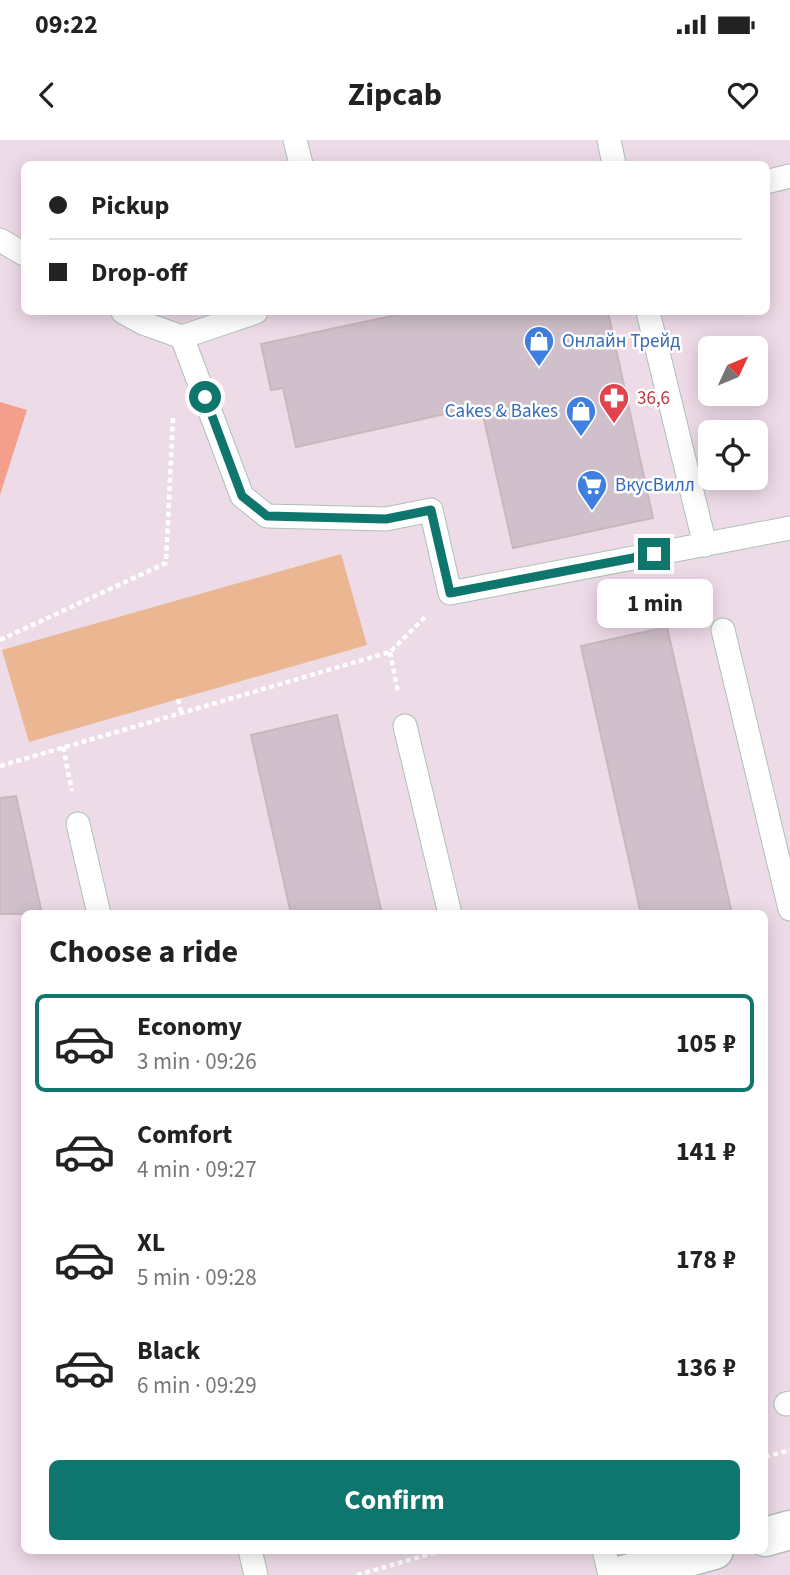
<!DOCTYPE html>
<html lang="en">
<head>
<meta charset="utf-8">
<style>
	:root { --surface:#fff; --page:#f6f6f6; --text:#222; --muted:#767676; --line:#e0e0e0; --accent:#0f766e }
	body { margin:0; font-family:"Source Sans 3",sans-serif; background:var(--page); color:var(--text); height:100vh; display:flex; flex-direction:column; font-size:26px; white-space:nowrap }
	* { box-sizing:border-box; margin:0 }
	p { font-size:23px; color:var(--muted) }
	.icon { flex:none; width:38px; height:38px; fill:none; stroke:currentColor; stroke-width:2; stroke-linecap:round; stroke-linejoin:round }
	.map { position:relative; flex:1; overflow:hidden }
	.side { position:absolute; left:21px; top:770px; width:747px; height:644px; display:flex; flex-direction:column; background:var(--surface); border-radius:10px; box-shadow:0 4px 18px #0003 }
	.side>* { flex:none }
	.hud { position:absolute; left:21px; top:21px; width:749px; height:154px; border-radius:10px; box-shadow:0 4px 18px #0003; display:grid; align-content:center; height:154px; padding:0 28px; background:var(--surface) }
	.needle { width:46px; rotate:46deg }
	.fabs { position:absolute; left:698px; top:196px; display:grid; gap:14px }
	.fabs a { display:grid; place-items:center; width:70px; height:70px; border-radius:10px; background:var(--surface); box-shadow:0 4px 18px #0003; font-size:35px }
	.end { position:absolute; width:32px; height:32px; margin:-16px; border:9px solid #0f766e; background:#fff; box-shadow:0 0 0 4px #fff }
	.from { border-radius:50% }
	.bubble { position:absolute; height:49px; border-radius:10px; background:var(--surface); box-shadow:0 4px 18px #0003; font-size:23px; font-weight:700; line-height:49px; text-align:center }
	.hud b { display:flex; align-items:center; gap:24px; height:66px; font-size:26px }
	.hud b+b { border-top:2px solid var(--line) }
	.hud i { width:18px; height:18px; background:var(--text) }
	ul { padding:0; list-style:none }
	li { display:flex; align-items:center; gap:21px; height:98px; margin:0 14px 10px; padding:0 14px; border:4px solid transparent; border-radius:10px }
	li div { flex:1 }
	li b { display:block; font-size:26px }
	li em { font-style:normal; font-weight:700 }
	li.selected { border-color:var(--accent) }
	li>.icon { width:63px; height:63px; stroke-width:1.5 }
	h2 { padding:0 28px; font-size:32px; line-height:84px }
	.cta { display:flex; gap:14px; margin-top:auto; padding:14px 28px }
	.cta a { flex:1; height:80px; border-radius:10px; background:var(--accent); color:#fff; font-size:28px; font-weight:700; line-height:80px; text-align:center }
	.status { display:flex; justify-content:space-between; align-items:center; height:49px; padding:0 35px; background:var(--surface); direction:ltr }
	.status svg { height:19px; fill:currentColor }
	header { display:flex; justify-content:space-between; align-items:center; height:91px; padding:0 28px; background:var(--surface); font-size:32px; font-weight:700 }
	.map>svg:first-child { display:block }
	.green { fill:#ebb792 }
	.pitch { fill:#f39f8c }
	.building { fill:#d0c0cb; stroke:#cab5c1; stroke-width:2 }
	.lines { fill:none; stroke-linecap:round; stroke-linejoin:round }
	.lane-casing { stroke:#afc0b9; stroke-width:25 }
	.secondary-casing { stroke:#afc0b9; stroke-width:41 }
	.path { stroke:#fff; stroke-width:4.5; stroke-dasharray:5 3.5; stroke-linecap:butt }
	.lane { stroke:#fff; stroke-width:23 }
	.secondary { stroke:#fff; stroke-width:38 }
	.route { stroke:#0f766e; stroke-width:9 }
	.labels { text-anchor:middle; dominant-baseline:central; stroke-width:5; stroke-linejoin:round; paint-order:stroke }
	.shop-label { font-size:19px; fill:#366cbe; stroke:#fff; text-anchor:start }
	.health-label { font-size:19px; fill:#be3a42; stroke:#fff; text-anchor:start }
</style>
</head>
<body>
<div class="status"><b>09:22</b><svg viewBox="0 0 49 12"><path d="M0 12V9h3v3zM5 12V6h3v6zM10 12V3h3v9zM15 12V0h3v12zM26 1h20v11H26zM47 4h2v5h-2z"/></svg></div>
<header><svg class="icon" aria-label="back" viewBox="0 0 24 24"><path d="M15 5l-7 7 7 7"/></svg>Zipcab<svg class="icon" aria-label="heart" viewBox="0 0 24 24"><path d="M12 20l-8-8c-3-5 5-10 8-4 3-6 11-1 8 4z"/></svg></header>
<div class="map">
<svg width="790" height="1435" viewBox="0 0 790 1435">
	<rect width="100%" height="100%" fill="#eedbe8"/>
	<!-- green -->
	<polygon class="green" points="341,414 367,505 29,602 2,510"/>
	<!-- pitch -->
	<polygon class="pitch" points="0,262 27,270 0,355"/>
	<!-- building -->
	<g class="building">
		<polygon points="410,172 608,172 653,378 513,408 481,266 296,307 283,248 271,250 261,204"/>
		<polygon points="667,487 679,540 732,774 641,774 581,506"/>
		<polygon points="337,575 382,774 291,774 251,595"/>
		<polygon points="16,656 42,774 0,774 0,658"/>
	</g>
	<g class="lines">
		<!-- lane casing -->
		<g class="lane-casing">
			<g id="lane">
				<polyline points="295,0 301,24"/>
				<polyline points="609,0 614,24"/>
				<polyline points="766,42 790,36"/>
				<polyline points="0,100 24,114"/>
				<polyline points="123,172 143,183 182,197 256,172"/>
				<polyline points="648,172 705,405"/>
				<polyline points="182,197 242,356 267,376 386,379 431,370 450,453 790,388"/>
				<polyline points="723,490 790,769"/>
				<polyline points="405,586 450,774"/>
				<polyline points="78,684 99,774"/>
				<polyline points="786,1264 790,1263"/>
				<polyline points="250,1410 256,1435"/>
				<polyline points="604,1410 610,1435"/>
			</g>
		</g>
		<!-- secondary casing -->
		<g class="secondary-casing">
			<g id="secondary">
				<polyline points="765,1397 790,1390"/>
				<polyline points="623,1435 714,1410"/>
			</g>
		</g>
		<!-- path -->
		<g class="path">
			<polyline points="0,500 166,423 173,277"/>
			<polyline points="390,512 398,552"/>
			<polyline points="178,559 181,572"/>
			<polyline points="63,607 72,651"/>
			<polyline points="0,626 390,512 426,476"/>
			<polyline points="765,1317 790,1310"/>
			<polyline points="357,1435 444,1410"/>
		</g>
		<!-- lane -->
		<use href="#lane" class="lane"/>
		<!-- secondary -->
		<use href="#secondary" class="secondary"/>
	</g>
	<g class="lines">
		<!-- route -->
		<polyline class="route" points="205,257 242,356 267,376 386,379 431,370 450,453 654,414"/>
	</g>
	<!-- icons -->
	<defs>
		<g id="shop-pin" transform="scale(1.575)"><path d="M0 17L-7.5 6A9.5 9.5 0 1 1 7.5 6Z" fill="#3f7fe0" stroke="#fff"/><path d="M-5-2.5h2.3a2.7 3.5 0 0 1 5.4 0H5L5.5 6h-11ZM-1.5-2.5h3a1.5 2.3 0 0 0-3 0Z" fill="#fff"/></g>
		<g id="pharmacy-pin" transform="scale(1.575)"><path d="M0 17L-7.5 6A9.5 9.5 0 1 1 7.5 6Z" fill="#e0444e" stroke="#fff"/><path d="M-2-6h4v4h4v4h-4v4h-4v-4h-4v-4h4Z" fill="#fff"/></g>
		<g id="supermarket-pin" transform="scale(1.575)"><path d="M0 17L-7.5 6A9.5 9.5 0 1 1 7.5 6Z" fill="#3f7fe0" stroke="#fff"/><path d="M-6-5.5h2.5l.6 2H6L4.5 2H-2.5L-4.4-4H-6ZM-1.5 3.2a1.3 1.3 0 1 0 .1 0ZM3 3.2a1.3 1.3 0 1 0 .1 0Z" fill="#fff"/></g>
	</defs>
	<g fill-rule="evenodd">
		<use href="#shop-pin" x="539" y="201"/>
		<use href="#pharmacy-pin" x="614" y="258"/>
		<use href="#shop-pin" x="581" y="271"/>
		<use href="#supermarket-pin" x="592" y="345"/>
	</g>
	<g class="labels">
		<!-- shop labels -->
		<g class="shop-label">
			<text x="562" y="201">Онлайн Трейд</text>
			<text x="558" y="271" text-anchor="end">Cakes &amp; Bakes</text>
			<text x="615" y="345">ВкусВилл</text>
		</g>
		<!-- health labels -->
		<g class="health-label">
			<text x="637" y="258">36,6</text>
		</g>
	</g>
</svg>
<div class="fabs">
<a><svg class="needle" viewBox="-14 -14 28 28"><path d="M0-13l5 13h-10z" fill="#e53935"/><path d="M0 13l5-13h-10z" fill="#767676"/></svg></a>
<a><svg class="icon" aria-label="locate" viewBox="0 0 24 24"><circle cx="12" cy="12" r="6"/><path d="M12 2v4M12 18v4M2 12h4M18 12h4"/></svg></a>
</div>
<i class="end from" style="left:205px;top:257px"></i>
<i class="end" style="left:654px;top:414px"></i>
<div class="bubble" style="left:597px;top:439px;width:116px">1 min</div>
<div class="hud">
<b><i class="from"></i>Pickup</b>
<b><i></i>Drop-off</b>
</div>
<section class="side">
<h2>Choose a ride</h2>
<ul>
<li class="selected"><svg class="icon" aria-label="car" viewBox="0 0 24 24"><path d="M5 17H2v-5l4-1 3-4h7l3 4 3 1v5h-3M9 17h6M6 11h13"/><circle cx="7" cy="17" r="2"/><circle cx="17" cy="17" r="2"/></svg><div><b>Economy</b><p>3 min · 09:26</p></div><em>105 ₽</em></li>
<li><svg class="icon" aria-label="car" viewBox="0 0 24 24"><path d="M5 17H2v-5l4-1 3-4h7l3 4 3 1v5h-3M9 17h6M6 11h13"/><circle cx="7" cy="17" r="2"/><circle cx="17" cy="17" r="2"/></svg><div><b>Comfort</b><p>4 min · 09:27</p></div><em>141 ₽</em></li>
<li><svg class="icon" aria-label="car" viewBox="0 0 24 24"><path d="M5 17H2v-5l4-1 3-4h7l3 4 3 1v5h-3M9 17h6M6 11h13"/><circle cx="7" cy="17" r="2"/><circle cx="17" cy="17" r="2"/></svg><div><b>XL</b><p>5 min · 09:28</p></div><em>178 ₽</em></li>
<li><svg class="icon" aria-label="car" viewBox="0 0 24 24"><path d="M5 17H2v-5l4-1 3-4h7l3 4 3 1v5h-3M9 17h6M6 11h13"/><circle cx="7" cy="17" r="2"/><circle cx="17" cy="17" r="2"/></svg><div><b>Black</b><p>6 min · 09:29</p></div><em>136 ₽</em></li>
</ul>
<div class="cta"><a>Confirm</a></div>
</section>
</div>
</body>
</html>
